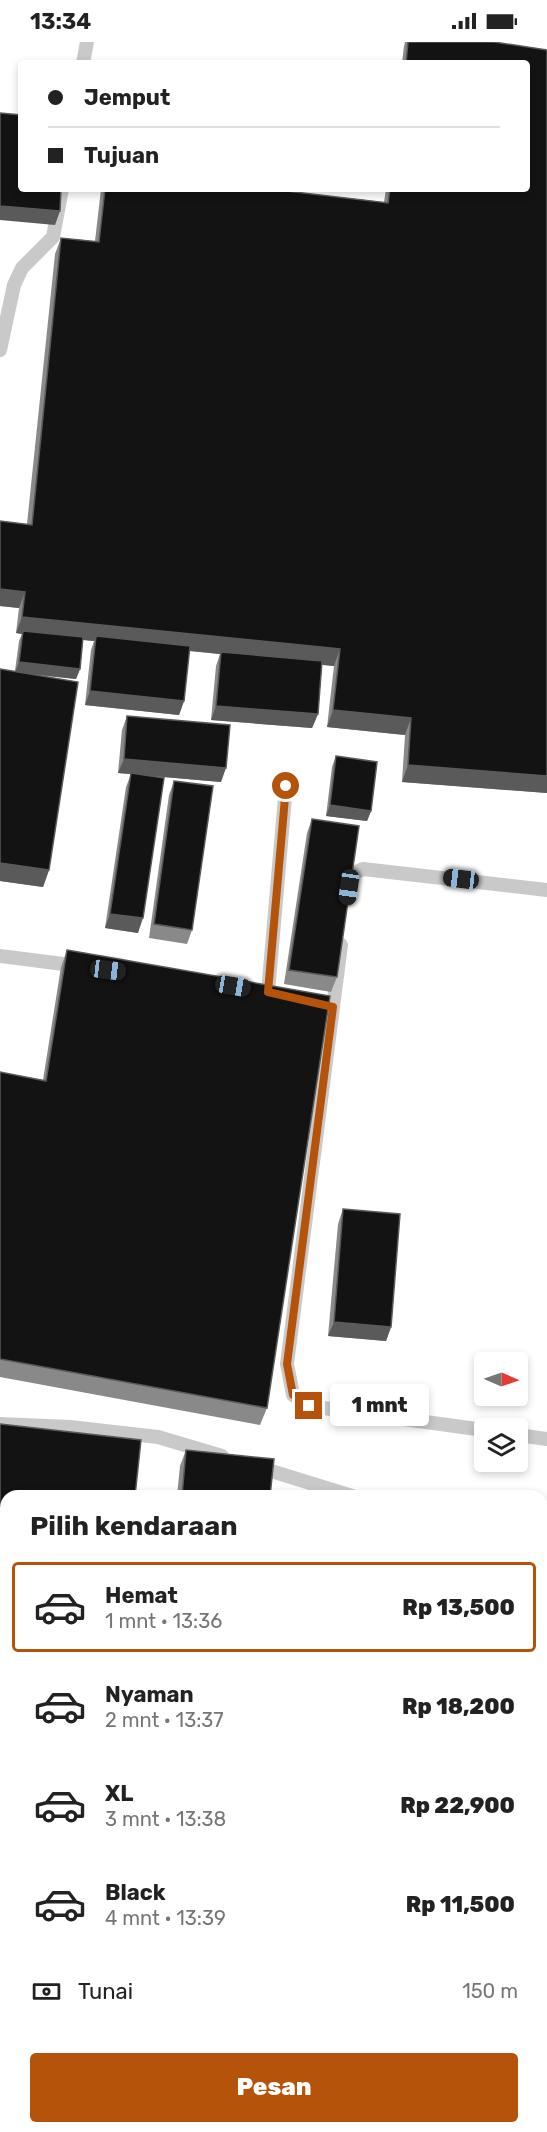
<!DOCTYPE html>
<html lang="id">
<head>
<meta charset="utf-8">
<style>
	:root { --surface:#fff; --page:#f6f6f6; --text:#222; --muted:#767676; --line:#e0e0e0; --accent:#b45309 }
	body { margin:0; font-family:Rubik,sans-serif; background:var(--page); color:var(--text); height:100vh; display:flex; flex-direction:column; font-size:22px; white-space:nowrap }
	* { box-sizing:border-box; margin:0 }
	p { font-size:20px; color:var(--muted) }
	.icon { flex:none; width:33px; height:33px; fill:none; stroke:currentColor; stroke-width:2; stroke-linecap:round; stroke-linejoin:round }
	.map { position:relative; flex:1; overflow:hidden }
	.details { position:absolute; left:0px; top:1448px; width:548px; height:644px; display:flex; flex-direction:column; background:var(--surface); border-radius:18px 18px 0 0; box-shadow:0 3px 9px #0003 }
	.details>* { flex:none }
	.hud { position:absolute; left:18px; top:18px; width:512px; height:132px; border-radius:6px; box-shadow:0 3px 9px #0003; display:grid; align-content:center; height:132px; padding:0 30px; background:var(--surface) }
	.needle { width:39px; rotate:92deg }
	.controls { position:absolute; left:474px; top:1310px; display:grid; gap:12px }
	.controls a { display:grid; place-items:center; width:54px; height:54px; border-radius:6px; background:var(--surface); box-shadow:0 3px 9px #0003; font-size:30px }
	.end { position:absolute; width:27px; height:27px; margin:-14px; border:8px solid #b45309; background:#fff; box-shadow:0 0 0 3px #fff }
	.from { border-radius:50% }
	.bubble { position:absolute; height:42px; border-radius:6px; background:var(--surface); box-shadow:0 3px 9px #0003; font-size:20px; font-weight:800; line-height:42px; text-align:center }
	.car { position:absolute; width:18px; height:36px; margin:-18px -9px; border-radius:8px; box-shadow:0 0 4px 2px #0007; background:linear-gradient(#222 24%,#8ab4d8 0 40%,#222 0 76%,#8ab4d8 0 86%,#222 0) }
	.hud b { display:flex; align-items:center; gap:21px; height:57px; font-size:22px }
	.hud b+b { border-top:2px solid var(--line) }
	.hud i { width:15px; height:15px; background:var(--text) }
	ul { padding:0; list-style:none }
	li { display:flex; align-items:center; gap:18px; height:90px; margin:0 12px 9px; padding:0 18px; border:3px solid transparent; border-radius:6px }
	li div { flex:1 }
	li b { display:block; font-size:22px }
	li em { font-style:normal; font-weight:800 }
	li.current { border-color:var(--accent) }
	li>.icon { width:54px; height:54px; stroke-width:1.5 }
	h2 { padding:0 30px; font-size:27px; line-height:72px }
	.pay { display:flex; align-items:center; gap:15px; height:66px; padding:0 30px; font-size:22px }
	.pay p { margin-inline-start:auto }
	.primary-button { display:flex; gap:12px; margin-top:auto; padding:12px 30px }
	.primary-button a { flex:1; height:69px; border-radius:6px; background:var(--accent); color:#fff; font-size:24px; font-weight:800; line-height:69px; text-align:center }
	.status { display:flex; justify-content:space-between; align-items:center; height:42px; padding:0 30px; background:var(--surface); direction:ltr }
	.status svg { height:16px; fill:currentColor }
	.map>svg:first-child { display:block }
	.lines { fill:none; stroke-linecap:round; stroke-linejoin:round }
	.lane { stroke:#c9c9c9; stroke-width:14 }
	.street { stroke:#c9c9c9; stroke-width:28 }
	.wall { fill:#898989 }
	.shaded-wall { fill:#5a5a5a }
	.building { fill:#131313; stroke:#5a5a5a; stroke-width:1.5 }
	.route { stroke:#b45309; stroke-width:8 }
</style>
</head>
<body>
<div class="status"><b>13:34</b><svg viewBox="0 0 49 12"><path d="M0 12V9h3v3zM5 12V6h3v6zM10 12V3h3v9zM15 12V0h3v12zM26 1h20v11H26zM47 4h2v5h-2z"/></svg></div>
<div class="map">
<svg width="547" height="2090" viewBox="0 0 547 2090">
	<rect width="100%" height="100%" fill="#fff"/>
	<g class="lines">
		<!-- lane -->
		<g class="lane">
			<polyline points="83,21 87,0"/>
			<polyline points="0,308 14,243 22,226 53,195 62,147"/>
			<polyline points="347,858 354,831 363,827 547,848"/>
			<polyline points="341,903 287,1322 293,1353 309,1364 484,1388"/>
			<polyline points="0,914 79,924"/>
			<polyline points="259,949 268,950 286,744"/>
			<polyline points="0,1382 70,1385 158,1395 222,1414"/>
			<polyline points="518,1393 547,1397"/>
			<polyline points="255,1424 352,1454"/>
			<polyline points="542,1482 547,1483"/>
			<polyline points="542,1781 547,1758"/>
			<polyline points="279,2090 279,2085"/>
		</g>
		<!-- street -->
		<g class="street">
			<polyline points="0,1611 6,1623"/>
			<polyline points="0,2015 6,1989"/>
			<polyline points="542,2081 547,2081"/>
			<polyline points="0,2088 29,2090"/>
			<polyline points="412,2090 489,2085"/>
		</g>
	</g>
	<!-- wall -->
	<g class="wall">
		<polygon points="405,0 494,0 547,8 547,751 402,740 405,693 327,685 334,624 322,623 318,672 312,686 211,678 216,624 220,612 189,609 184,659 179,673 85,663 91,608 94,599 83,598 80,627 76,637 35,633 78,640 49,828 43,845 0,839 0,627 15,629 19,599 22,592 16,591 19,566 0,564 0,479 27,482 55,212 61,196 95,199 101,147 269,147 384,160 386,147 526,147 526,21 402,21 404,4"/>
		<polygon points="127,674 221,740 152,734 138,891 105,886 126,745 131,732 118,731 122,688"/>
		<polygon points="336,714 371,769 367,779 326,774 332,725"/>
		<polygon points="174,739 192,888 187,902 149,896 169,753"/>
		<polygon points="312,777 337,935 331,950 284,942 307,791"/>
		<polygon points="67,908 267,1366 260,1383 0,1335 0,1030 43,1038 61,925"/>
		<polygon points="343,1167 391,1285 386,1299 328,1294 338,1182"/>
		<polygon points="186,1408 270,1454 177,1454 180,1424"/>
		<polygon points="0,1826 6,1828 6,1890 0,1889"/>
		<polygon points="0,1892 5,1953 1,1963 0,1963"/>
	</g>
	<!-- shaded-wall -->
	<g class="shaded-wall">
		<polygon points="0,164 60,169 55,183 0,178"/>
		<polygon points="0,547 25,550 19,566 0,564"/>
		<polygon points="22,575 340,607 334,624 221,612 221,610 220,612 95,599 96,594 94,599 22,592 23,589 22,592 16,591"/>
		<polygon points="19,620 80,627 76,637 15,630"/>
		<polygon points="90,649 184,659 179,673 85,663"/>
		<polygon points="216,664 318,672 312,686 211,678"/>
		<polygon points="333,668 411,676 405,693 327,685"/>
		<polygon points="124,717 226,726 221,740 118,731"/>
		<polygon points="408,723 547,734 547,751 402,740"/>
		<polygon points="330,763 371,769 367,779 326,774"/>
		<polygon points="0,821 49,828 43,845 0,839"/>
		<polygon points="110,872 143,876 138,891 105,886"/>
		<polygon points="334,1280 391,1285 386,1299 328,1294"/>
		<polygon points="0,1481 6,1482 6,1499 0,1499"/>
		<polygon points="0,1699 6,1699 6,1710 0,1709"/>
		<polygon points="0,1775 6,1776 6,1790 0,1790"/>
	</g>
	<!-- building -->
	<g class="building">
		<polygon points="408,0 494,0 547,8 547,734 408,723 411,676 333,668 340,607 22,575 25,550 0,547 0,479 32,483 61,196 99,200 105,147 269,147 388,161 390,147 526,147 526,21 406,21"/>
		<polygon points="0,71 21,73 21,147 61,147 60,169 0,164"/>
		<polygon points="23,589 83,595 80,627 19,620"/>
		<polygon points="96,594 190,604 184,659 90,649"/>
		<polygon points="221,610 322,619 318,672 216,664"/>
		<polygon points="0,627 78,640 49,828 0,821"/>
		<polygon points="127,674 230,683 226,726 124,717"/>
		<polygon points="336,714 377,720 371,769 330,763"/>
		<polygon points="131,731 164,736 143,876 110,872"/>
		<polygon points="174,739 213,744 192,888 154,882"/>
		<polygon points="312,777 359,784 337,935 289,928"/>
		<polygon points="67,908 330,954 267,1366 0,1317 0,1030 46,1039"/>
		<polygon points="343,1167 400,1172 391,1285 334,1280"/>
		<polygon points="0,1382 141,1398 135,1454 6,1454 6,1482 0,1481"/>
		<polygon points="186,1408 274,1417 270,1454 182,1454"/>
		<rect x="0" y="1641" width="6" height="58"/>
		<polygon points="0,1722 6,1723 6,1776 0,1775"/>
		<polygon points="0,1826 6,1828 6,1852 0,1851"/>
		<polygon points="0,1857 6,1858 6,1885 0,1884"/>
		<polygon points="0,1892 6,1893 6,1946 5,1953 0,1952"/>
		<polygon points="0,1979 6,1980 0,2003"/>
	</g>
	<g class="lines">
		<!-- route -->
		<polyline class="route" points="286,744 268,950 333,965 287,1322 293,1353 309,1364"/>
	</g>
</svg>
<div class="controls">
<a><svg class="needle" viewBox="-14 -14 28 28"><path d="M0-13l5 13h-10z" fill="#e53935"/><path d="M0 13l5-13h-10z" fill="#767676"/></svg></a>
<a><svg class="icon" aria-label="layers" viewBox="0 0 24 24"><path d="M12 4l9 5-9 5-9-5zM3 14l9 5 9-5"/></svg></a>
</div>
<i class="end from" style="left:286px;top:744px"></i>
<i class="end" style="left:309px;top:1364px"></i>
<div class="bubble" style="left:330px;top:1342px;width:99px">1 mnt</div>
<i class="car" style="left:461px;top:837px;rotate:277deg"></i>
<i class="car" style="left:349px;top:845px;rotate:188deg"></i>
<i class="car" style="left:108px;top:928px;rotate:97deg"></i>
<i class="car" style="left:233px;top:944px;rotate:100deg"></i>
<div class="hud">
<b><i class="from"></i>Jemput</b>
<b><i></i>Tujuan</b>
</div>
<section class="details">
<h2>Pilih kendaraan</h2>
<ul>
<li class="current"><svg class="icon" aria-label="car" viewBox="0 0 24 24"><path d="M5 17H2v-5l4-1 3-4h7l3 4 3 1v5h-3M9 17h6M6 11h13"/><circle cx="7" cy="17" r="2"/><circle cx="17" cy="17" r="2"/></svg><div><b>Hemat</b><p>1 mnt · 13:36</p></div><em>Rp 13,500</em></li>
<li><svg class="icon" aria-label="car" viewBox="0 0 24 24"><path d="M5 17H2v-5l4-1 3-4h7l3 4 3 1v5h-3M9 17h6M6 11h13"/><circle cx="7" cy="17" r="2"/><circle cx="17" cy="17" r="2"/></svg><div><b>Nyaman</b><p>2 mnt · 13:37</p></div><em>Rp 18,200</em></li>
<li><svg class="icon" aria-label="car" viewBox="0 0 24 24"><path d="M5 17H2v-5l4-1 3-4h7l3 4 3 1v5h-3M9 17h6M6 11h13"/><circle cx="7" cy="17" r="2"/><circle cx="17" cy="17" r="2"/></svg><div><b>XL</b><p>3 mnt · 13:38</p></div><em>Rp 22,900</em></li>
<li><svg class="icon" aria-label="car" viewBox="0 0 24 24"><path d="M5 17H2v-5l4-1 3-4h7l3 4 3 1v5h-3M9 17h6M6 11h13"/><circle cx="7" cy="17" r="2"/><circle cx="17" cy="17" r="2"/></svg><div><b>Black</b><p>4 mnt · 13:39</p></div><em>Rp 11,500</em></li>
</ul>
<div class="pay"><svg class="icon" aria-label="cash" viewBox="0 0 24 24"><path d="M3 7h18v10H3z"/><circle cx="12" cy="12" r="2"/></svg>Tunai<p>150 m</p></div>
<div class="primary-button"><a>Pesan</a></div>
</section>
</div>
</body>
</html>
